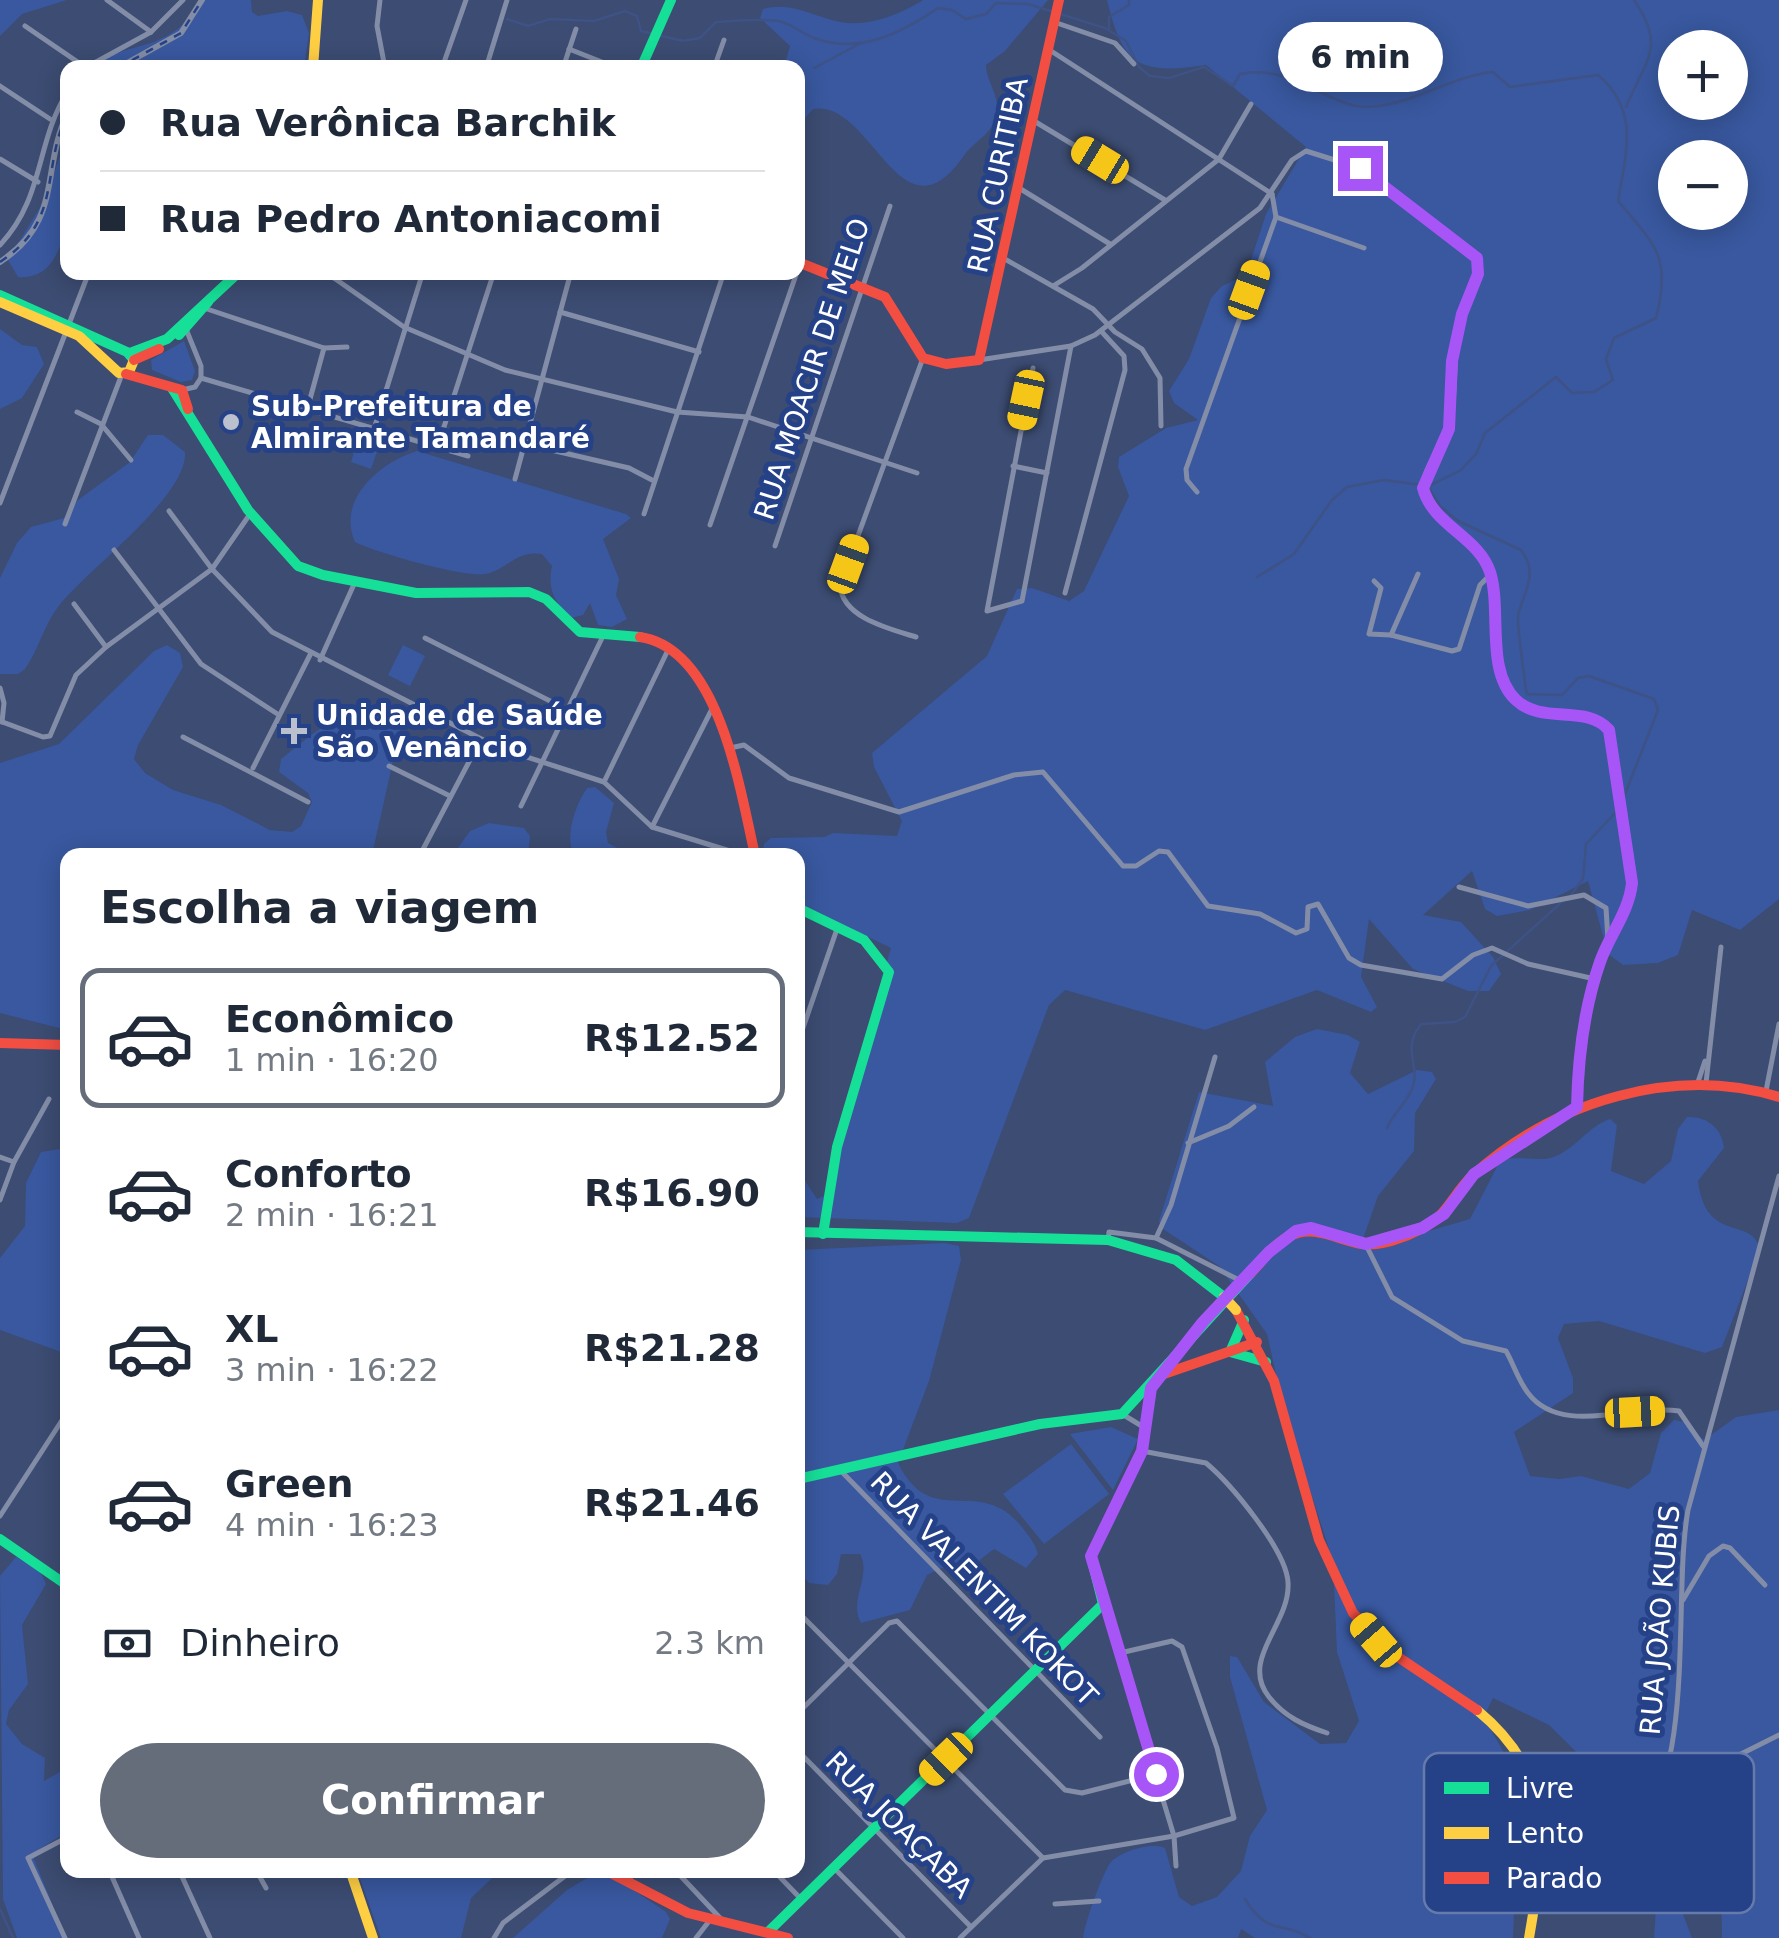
<!DOCTYPE html>
<html lang="pt">
<head>
<meta charset="utf-8">
<style>
	:root { --surface:#fff; --page:#f2f2f3; --text:#1f2937; --muted:#747a83; --line:#e0e1e3; --accent:#656d7b }
	body { margin:0; font-family:"DejaVu Sans",sans-serif; background:var(--page); color:var(--text); height:100vh; display:flex; flex-direction:column; font-size:38px; white-space:nowrap }
	* { box-sizing:border-box; margin:0 }
	p { font-size:32px; color:var(--muted) }
	.icon { flex:none; width:55px; height:55px; fill:none; stroke:currentColor; stroke-width:2; stroke-linecap:round; stroke-linejoin:round }
	.map { position:relative; flex:1; overflow:hidden }
	.details { position:absolute; left:60px; top:848px; width:745px; height:1030px; display:flex; flex-direction:column; background:var(--surface); border-radius:20px; box-shadow:0 5px 25px #0003 }
	.details>* { flex:none }
	.top-card { position:absolute; left:60px; top:60px; width:745px; height:220px; border-radius:20px; box-shadow:0 5px 25px #0003; display:grid; align-content:center; height:220px; padding:0 40px; background:var(--surface) }
	.fabs { position:absolute; left:1658px; top:30px; display:grid; gap:20px }
	.fabs a { display:grid; place-items:center; width:90px; height:90px; border-radius:50%; background:var(--surface); box-shadow:0 5px 25px #0003; font-size:50px }
	.end { position:absolute; width:45px; height:45px; margin:-22px; border:12px solid #a855f7; background:#fff; box-shadow:0 0 0 5px #fff }
	.from { border-radius:50% }
	.bubble { position:absolute; height:70px; border-radius:35px; background:var(--surface); box-shadow:0 5px 25px #0003; font-size:32px; font-weight:700; line-height:70px; text-align:center }
	.car { position:absolute; width:30px; height:60px; margin:-30px -15px; border-radius:12px; box-shadow:0 0 8px 2px #0007; background:linear-gradient(#f5c518 24%,#345 0 40%,#f5c518 0 76%,#345 0 86%,#f5c518 0) }
	.top-card b { display:flex; align-items:center; gap:35px; height:95px; font-size:38px }
	.top-card b+b { border-top:2px solid var(--line) }
	.top-card i { width:25px; height:25px; background:var(--text) }
	ul { padding:0; list-style:none }
	li { display:flex; align-items:center; gap:30px; height:140px; margin:0 20px 15px; padding:0 20px; border:5px solid transparent; border-radius:20px }
	li div { flex:1 }
	li b { display:block; font-size:38px }
	li em { font-style:normal; font-weight:700 }
	li.selected { border-color:var(--accent) }
	li>.icon { width:90px; height:90px; stroke-width:1.5 }
	h2 { padding:0 40px; font-size:45px; line-height:120px }
	.pay { display:flex; align-items:center; gap:25px; height:110px; padding:0 40px; font-size:38px }
	.pay p { margin-inline-start:auto }
	.button { display:flex; gap:20px; margin-top:auto; padding:20px 40px }
	.button a { flex:1; height:115px; border-radius:60px; background:var(--accent); color:#fff; font-size:40px; font-weight:700; line-height:115px; text-align:center }
	.map>svg:first-child { display:block }
	.green { fill:#39589f; fill-rule:evenodd }
	.lines { fill:none; stroke-linecap:round; stroke-linejoin:round }
	.stream { stroke:#3e5285; stroke-width:2.5 }
	.street { stroke:#838da7; stroke-width:5 }
	.fast { stroke:#16e098; stroke-width:10 }
	.slow { stroke:#ffcf43; stroke-width:10 }
	.jam { stroke:#f24e42; stroke-width:10 }
	.rail-casing { stroke:#838da5; stroke-width:6 }
	.rail { stroke:#254289; stroke-width:2.5; stroke-dasharray:8; stroke-linecap:butt }
	.slow-bridge { stroke:#ffcf43; stroke-width:10 }
	.route { stroke:#a855f7; stroke-width:12 }
	.poi-dot { fill:#bbc0ce; stroke:#254289; stroke-width:4 }
	.labels { text-anchor:middle; dominant-baseline:central; stroke-width:10; stroke-linejoin:round; paint-order:stroke }
	.street-label { font-size:28px; fill:#fff; stroke:#254289 }
	.poi-label { font-size:28px; font-weight:bold; fill:#fff; stroke:#254289; text-anchor:start }
	.key { fill:#254289; stroke:#667bac; stroke-width:2.5 }
	.key-label { font-size:28px; fill:#fff }
</style>
</head>
<body>
<div class="map">
<svg width="1779" height="1938" viewBox="0 0 1779 1938">
	<rect width="100%" height="100%" fill="#3c4c72"/>
	<!-- green -->
	<g class="green">
		<polygon points="0,0 67,0 22,14 0,36"/>
		<path d="M205,0H251L252,12L258,16L287,11L302,15L309,33L304,67L207,64L195,68H89C135,36 162,58 205,0Z"/>
		<path d="M923,0H1048L1005,51L986,65C986,81 998,92 997,109C995,135 976,138 963,157C900,246 872,99 813,109L799,125L798,68L784,67L790,46L760,18L763,9C793,0 818,20 848,23C874,25 902,13 923,0Z"/>
		<path d="M1107,0H1779V899L1740,930L1692,910L1678,955L1658,963L1623,965L1608,954L1588,881L1530,910L1497,916L1485,909L1472,871L1423,915L1461,922L1493,957L1501,974L1489,991H1468L1413,969L1369,919L1361,977L1377,1007L1371,1012L1317,990L1205,1030L1065,990L1049,1005L969,1218L957,1223L798,1217V1170L817,1199L824,1196L838,1131L891,948L798,903V855H763L764,844L771,838L825,837L833,833L897,836L902,821L874,767L872,753L987,656L1017,589L1032,588L1069,601L1084,591L1129,496L1118,467L1119,457L1166,428L1198,420L1174,403L1169,391L1189,359L1211,298L1222,286L1246,275L1266,214L1306,147L1206,65C1138,75 1123,66 1107,0ZM1675,48H1730V102H1675ZM1675,158H1730V212H1675Z"/>
		<path d="M67,111C68,151 84,283 18,277L8,260L47,196L64,143Z"/>
		<polygon points="0,329 22,345 37,347 44,364 22,398 0,409"/>
		<polygon points="184,341 195,371 192,380 181,382 152,370 151,360"/>
		<path d="M148,435H163L185,452C188,497 84,572 58,607C44,625 39,649 25,669L18,674H0V578L17,543L31,527L64,518L78,500L130,462Z"/>
		<polygon points="359,436 380,443 371,469 351,462"/>
		<path d="M417,451L626,514L631,518L603,539L619,579L616,595L627,619L612,627L598,625L590,603L583,615L571,618C554,602 547,589 552,566L542,554C516,550 507,570 485,574C465,578 374,552 355,542C336,500 380,462 417,451Z"/>
		<path d="M167,645L180,653L183,667L138,745L134,759L145,773L173,790L221,805L270,830L292,832L301,826L312,802L308,793L279,772L281,759C310,736 354,697 394,704L402,721L372,855H68L67,1030L0,1013V763L59,744L154,651Z"/>
		<polygon points="403,645 425,656 410,686 388,675"/>
		<path d="M595,787L614,803L606,832L608,843L631,855L573,853C565,834 576,804 587,788Z"/>
		<polygon points="489,823 524,828 530,836 528,855 453,855 470,831"/>
		<path d="M1317,1029L1348,1035L1360,1042L1350,1073L1368,1094L1417,1070L1432,1072L1436,1079L1415,1113L1414,1151L1378,1196L1363,1239L1370,1248L1470,1219L1500,1161C1518,1153 1538,1164 1556,1156C1577,1147 1589,1126 1610,1119L1617,1125L1611,1171L1644,1184L1671,1161L1678,1129L1687,1117C1707,1116 1722,1128 1724,1148L1698,1181C1706,1245 1752,1215 1760,1249L1722,1347L1705,1353L1599,1321L1564,1324L1558,1338L1573,1378V1393L1514,1432L1530,1476L1559,1479L1581,1476L1629,1489L1650,1473L1661,1433L1674,1420L1685,1422L1704,1440L1736,1417L1779,1410V1938H1722L1720,1837L1680,1836L1649,1824L1549,1725L1493,1698L1484,1716C1493,1740 1532,1783 1512,1811C1505,1821 1486,1830 1475,1840L1514,1915L1513,1938H1255L1241,1929L1238,1938H1083C1084,1925 1103,1871 1111,1862C1122,1851 1151,1842 1165,1848L1179,1897L1192,1906L1217,1897L1241,1871L1250,1836L1267,1810L1230,1677V1656L1237,1657L1264,1702L1320,1744L1346,1743L1359,1721L1337,1652L1333,1562L1282,1401L1267,1334L1219,1266L1163,1229L1159,1221L1199,1092L1273,1106L1265,1062L1295,1037Z"/>
		<polygon points="67,1148 67,1234 62,1254 67,1272 67,1354 0,1330 0,1258 25,1226 26,1183 41,1152"/>
		<path d="M945,1243L959,1246L961,1260L929,1381L898,1463C932,1532 979,1473 1022,1527C1029,1536 1035,1543 1038,1554L1026,1568L994,1549L972,1566L942,1568L927,1575L910,1610L861,1623C848,1601 872,1576 860,1554H841L837,1574L828,1585L809,1583L798,1571V1250Z"/>
		<polygon points="1111,1427 1138,1439 1113,1490 1070,1434"/>
		<polygon points="1071,1444 1109,1494 1044,1544 1003,1494"/>
		<polygon points="16,1557 39,1569 46,1584 22,1625 28,1684 9,1710 6,1724 22,1744 45,1758 44,1781 67,1768 67,1832 38,1850 34,1859 66,1938 17,1938 3,1899 0,1576"/>
		<polygon points="357,1870 501,1870 471,1898 461,1938 381,1938"/>
		<polygon points="594,1874 611,1875 666,1912 670,1919 662,1938 513,1938 567,1890"/>
		<polygon points="1664,1876 1671,1882 1692,1938 1654,1938 1657,1892"/>
	</g>
	<g class="lines">
		<!-- stream -->
		<g class="stream">
			<path d="M507,19L528,26L550,19L594,21L625,11L637,16L641,31L683,41L700,38L716,22C737,21 756,18 778,21C791,23 801,33 814,38C860,55 901,33 938,8L952,10L966,19L986,14L996,3L1028,4L1105,28L1126,41L1139,67L1150,76L1169,78L1204,67L1233,86L1240,74C1291,63 1330,107 1366,107C1411,106 1451,76 1493,72L1510,87L1598,75C1640,110 1626,153 1618,201C1655,245 1672,257 1656,318L1614,338L1606,359L1613,380L1594,392L1572,393L1556,377L1485,433L1476,454L1461,470L1429,486L1384,480L1347,487L1332,500L1294,554L1257,577"/>
			<polyline points="1109,30 1109,17 1129,5 1129,0"/>
			<polyline points="814,68 859,44"/>
			<path d="M1626,107C1645,60 1667,48 1634,0"/>
			<path d="M1429,488L1440,506L1458,521L1521,550C1540,575 1523,592 1518,616C1517,622 1525,686 1527,694L1562,695L1578,678L1589,676L1654,699L1658,710L1621,804"/>
			<polyline points="1571,895 1583,879 1586,844 1617,811"/>
			<path d="M1387,1128C1393,1113 1409,1101 1413,1086C1420,1064 1401,1050 1421,1024L1455,1022L1465,1017L1491,966L1564,900"/>
			<path d="M1245,1899C1269,1938 1283,1920 1310,1938"/>
			<polyline points="0,1909 13,1938"/>
		</g>
		<!-- street -->
		<g class="street">
			<polyline points="107,0 151,32"/>
			<polyline points="380,0 377,26 385,68"/>
			<polyline points="1054,22 1115,43 1134,64"/>
			<polyline points="25,26 85,67"/>
			<polyline points="569,49 617,68"/>
			<polyline points="1048,49 1272,194"/>
			<polyline points="85,68 151,32 183,0"/>
			<polyline points="442,68 466,0"/>
			<polyline points="486,68 507,0"/>
			<polyline points="563,68 576,29"/>
			<polyline points="714,68 724,40"/>
			<polyline points="0,86 50,119"/>
			<polyline points="1034,121 1165,200"/>
			<polyline points="0,159 38,182"/>
			<polyline points="1019,188 1110,244"/>
			<polyline points="1272,194 1276,217 1364,248"/>
			<path d="M0,245C45,197 35,143 68,91"/>
			<polyline points="1003,258 1093,309 1115,332 1142,349 1160,378 1161,426"/>
			<polyline points="312,272 334,278 404,327 505,370 677,412 748,417 917,473"/>
			<polyline points="1053,286 1082,268 1219,159 1251,104"/>
			<polyline points="204,308 324,348 307,410"/>
			<polyline points="560,312 699,352"/>
			<polyline points="186,329 201,366 201,378"/>
			<polyline points="324,348 347,347"/>
			<path d="M979,360L1071,346L1095,335L1260,208L1292,160L1306,151L1360,168L1477,258C1484,277 1467,298 1462,316C1451,354 1458,399 1448,430C1443,449 1424,465 1423,486C1423,523 1474,537 1488,568C1505,607 1483,670 1516,700C1537,719 1571,717 1597,719L1612,739L1615,782L1632,883C1629,912 1610,934 1600,962C1584,1008 1578,1058 1577,1107"/>
			<polyline points="1033,368 987,611 1022,601 1071,346"/>
			<polyline points="201,378 468,456"/>
			<polyline points="182,390 195,387 201,378"/>
			<polyline points="77,412 101,424 131,460"/>
			<polyline points="374,429 423,272"/>
			<polyline points="442,433 494,272"/>
			<polyline points="525,444 629,468 652,480"/>
			<polyline points="1013,466 1047,473"/>
			<polyline points="515,479 571,272"/>
			<polyline points="1197,492 1187,480 1186,469 1276,217"/>
			<polyline points="0,503 89,272"/>
			<polyline points="169,511 212,569 272,632 499,748 604,782 652,827 743,855"/>
			<polyline points="644,514 724,272"/>
			<polyline points="65,524 122,374"/>
			<polyline points="710,525 797,272"/>
			<polyline points="775,546 890,206"/>
			<polyline points="114,550 201,664 279,715"/>
			<polyline points="1374,581 1381,588 1369,634 1391,635 1452,651 1459,649 1480,585 1491,574"/>
			<polyline points="1065,593 1125,370 1124,356 1101,331"/>
			<polyline points="74,604 106,647"/>
			<polyline points="1391,635 1418,574"/>
			<path d="M916,637C890,629 842,618 840,585L923,358"/>
			<polyline points="425,638 568,710"/>
			<polyline points="320,660 355,582"/>
			<polyline points="0,688 4,703 2,722"/>
			<polyline points="0,721 43,737 50,736 76,675 106,647 212,569 250,514"/>
			<polyline points="183,737 308,802"/>
			<polyline points="730,748 744,745 789,778 899,812 1014,775 1043,772 1123,866 1136,866 1159,851 1168,852 1208,906 1260,914 1296,933 1307,929 1308,907 1318,904 1349,958 1361,965 1442,979 1473,955 1492,948 1528,964 1595,979"/>
			<polyline points="389,766 450,796"/>
			<polyline points="253,768 310,655"/>
			<polyline points="604,782 669,648"/>
			<polyline points="521,806 603,636"/>
			<polyline points="652,827 713,707"/>
			<polyline points="420,855 481,739"/>
			<polyline points="1459,887 1528,906 1584,895 1606,908 1608,940"/>
			<polyline points="803,1028 838,926"/>
			<polyline points="1706,1083 1721,947"/>
			<polyline points="1697,1085 1705,1061"/>
			<polyline points="1766,1091 1779,1024"/>
			<polyline points="1188,1143 1229,1126 1254,1107"/>
			<polyline points="0,1157 14,1162"/>
			<polyline points="0,1200 14,1162 49,1099"/>
			<polyline points="1156,1238 1171,1205 1215,1057"/>
			<polyline points="1108,1240 1109,1232 1156,1238 1241,1281"/>
			<path d="M1366,1245L1392,1297L1463,1341L1506,1351C1514,1365 1518,1380 1528,1393C1561,1437 1633,1404 1679,1411L1703,1446"/>
			<polyline points="1122,1414 1145,1428"/>
			<path d="M1142,1451L1206,1463C1231,1484 1286,1550 1288,1582C1291,1624 1239,1659 1269,1697C1285,1717 1303,1725 1327,1733"/>
			<polyline points="841,1471 1100,1737"/>
			<polyline points="0,1516 68,1411"/>
			<polyline points="1683,1600 1709,1556 1723,1546 1730,1548 1765,1585"/>
			<polyline points="1104,1605 1174,1836 1176,1866"/>
			<polyline points="798,1612 1043,1858"/>
			<polyline points="798,1713 889,1623 897,1621 1065,1790 1082,1793 1157,1774"/>
			<polyline points="798,1751 971,1927"/>
			<polyline points="1649,1813 1677,1814 1717,1766 1779,1735"/>
			<polyline points="1043,1858 1174,1836 1234,1818 1217,1748 1182,1647 1172,1641 1120,1653"/>
			<polyline points="834,1868 903,1938"/>
			<polyline points="109,1870 139,1938"/>
			<polyline points="179,1870 210,1938"/>
			<polyline points="256,1870 266,1888"/>
			<polyline points="675,1870 721,1919"/>
			<polyline points="773,1870 802,1900"/>
			<polyline points="627,1881 637,1870"/>
			<path d="M1539,1895C1574,1877 1616,1857 1641,1826C1695,1759 1673,1594 1688,1510L1779,1176"/>
			<polyline points="1055,1904 1099,1901"/>
			<polyline points="65,1938 28,1858 68,1837"/>
			<polyline points="494,1938 503,1923 573,1870"/>
			<polyline points="696,1938 710,1920"/>
			<polyline points="960,1938 1043,1858"/>
		</g>
		<!-- fast -->
		<g class="fast">
			<polyline points="641,68 671,0"/>
			<polyline points="0,295 127,352 134,360"/>
			<polyline points="179,335 208,302"/>
			<polyline points="130,353 167,339 239,272"/>
			<polyline points="172,388 248,510 298,566 323,575 416,593 529,592 546,599 580,632 640,637"/>
			<polyline points="798,908 864,940 889,972 837,1147 823,1234"/>
			<polyline points="798,1232 1108,1240 1176,1260 1224,1297"/>
			<polyline points="1244,1320 1230,1352 1266,1362"/>
			<polyline points="798,1479 1040,1424 1122,1414 1250,1274"/>
			<polyline points="0,1539 68,1586"/>
			<polyline points="768,1932 1103,1604 1091,1556 1142,1451 1151,1388"/>
		</g>
		<!-- slow -->
		<g class="slow">
			<polyline points="313,68 318,0"/>
			<polyline points="0,302 79,336 119,373 129,372 134,360"/>
			<path d="M1477,1710C1557,1776 1545,1846 1529,1938"/>
			<polyline points="350,1870 373,1938"/>
		</g>
		<!-- jam -->
		<g class="jam">
			<polyline points="798,262 885,297 923,358 946,364 979,360 1059,0"/>
			<polyline points="134,360 159,349"/>
			<polyline points="126,374 182,390 188,409"/>
			<path d="M640,637C720,649 740,791 755,855"/>
			<polyline points="0,1043 68,1045"/>
			<path d="M1250,1274C1262,1262 1273,1244 1288,1237C1314,1223 1336,1240 1362,1244C1381,1246 1404,1238 1421,1229C1446,1218 1454,1192 1473,1175C1555,1101 1674,1065 1779,1097"/>
			<polyline points="1236,1310 1274,1381 1319,1540 1353,1613 1395,1655 1477,1710"/>
			<polyline points="1161,1375 1257,1342"/>
			<polyline points="605,1870 688,1913 788,1938"/>
		</g>
		<!-- rail casing -->
		<g class="rail-casing">
			<g id="rail">
				<polyline points="118,68 181,33 202,0"/>
				<path d="M0,262C64,220 40,170 68,112"/>
			</g>
		</g>
		<!-- rail -->
		<use href="#rail" class="rail"/>
		<!-- slow-bridge -->
		<polyline class="slow-bridge" points="1224,1297 1236,1310"/>
	</g>
	<g class="lines">
		<!-- route -->
		<path class="route" d="M1156,1774L1091,1556L1142,1451L1151,1388L1203,1322L1269,1252L1296,1231L1311,1228L1366,1244L1422,1228L1444,1214L1474,1174L1577,1107C1578,1057 1584,1008 1600,962C1610,934 1629,912 1632,883L1609,730C1587,704 1542,725 1516,700C1485,671 1502,610 1490,572C1478,536 1433,526 1423,488L1449,429L1452,361L1462,314L1478,274L1477,258L1360,168"/>
	</g>
	<!-- markers -->
	<g class="poi-dot">
		<circle cx="231" cy="422" r="10"/>
		<path d="M289 716h10v10h10v10h-10v10h-10v-10h-10v-10h10z"/>
	</g>
	<g class="labels">
		<!-- street labels -->
		<g class="street-label">
			<text transform="translate(998 175) rotate(-78)">RUA CURITIBA</text>
			<text transform="translate(812 369) rotate(-72)">RUA MOACIR DE MELO</text>
			<text transform="translate(984 1589) rotate(46)">RUA VALENTIM KOKOT</text>
			<text transform="translate(1660 1620) rotate(-85)">RUA JOÃO KUBIS</text>
			<text transform="translate(899 1825) rotate(45)">RUA JOAÇABA</text>
		</g>
		<!-- poi labels -->
		<g class="poi-label">
			<text x="251" y="406">Sub-Prefeitura de<tspan x="251" dy="32">Almirante Tamandaré</tspan></text>
			<text x="316" y="715">Unidade de Saúde<tspan x="316" dy="32">São Venâncio</tspan></text>
		</g>
	</g>
	<!-- legend -->
	<rect x="1424" y="1753" width="330" height="160" rx="15" class="key"/>
	<rect x="1444" y="1782" width="45" height="12" fill="#16e098"/>
	<rect x="1444" y="1827" width="45" height="12" fill="#ffcf43"/>
	<rect x="1444" y="1872" width="45" height="12" fill="#f24e42"/>
	<g class="key-label">
		<text x="1506" y="1798">Livre</text>
		<text x="1506" y="1843">Lento</text>
		<text x="1506" y="1888">Parado</text>
	</g>
</svg>
<div class="fabs">
<a>+</a>
<a>−</a>
</div>
<i class="end from" style="left:1156px;top:1774px"></i>
<i class="end" style="left:1360px;top:168px"></i>
<div class="bubble" style="left:1278px;top:22px;width:165px">6 min</div>
<i class="car" style="left:1100px;top:160px;rotate:301deg"></i>
<i class="car" style="left:1249px;top:290px;rotate:20deg"></i>
<i class="car" style="left:1026px;top:400px;rotate:192deg"></i>
<i class="car" style="left:848px;top:564px;rotate:20deg"></i>
<i class="car" style="left:1635px;top:1412px;rotate:87deg"></i>
<i class="car" style="left:1376px;top:1640px;rotate:319deg"></i>
<i class="car" style="left:946px;top:1759px;rotate:226deg"></i>
<div class="top-card">
<b><i class="from"></i>Rua Verônica Barchik</b>
<b><i></i>Rua Pedro Antoniacomi</b>
</div>
<section class="details">
<h2>Escolha a viagem</h2>
<ul>
<li class="selected"><svg class="icon" aria-label="car" viewBox="0 0 24 24"><path d="M5 17H2v-5l4-1 3-4h7l3 4 3 1v5h-3M9 17h6M6 11h13"/><circle cx="7" cy="17" r="2"/><circle cx="17" cy="17" r="2"/></svg><div><b>Econômico</b><p>1 min · 16:20</p></div><em>R$12.52</em></li>
<li><svg class="icon" aria-label="car" viewBox="0 0 24 24"><path d="M5 17H2v-5l4-1 3-4h7l3 4 3 1v5h-3M9 17h6M6 11h13"/><circle cx="7" cy="17" r="2"/><circle cx="17" cy="17" r="2"/></svg><div><b>Conforto</b><p>2 min · 16:21</p></div><em>R$16.90</em></li>
<li><svg class="icon" aria-label="car" viewBox="0 0 24 24"><path d="M5 17H2v-5l4-1 3-4h7l3 4 3 1v5h-3M9 17h6M6 11h13"/><circle cx="7" cy="17" r="2"/><circle cx="17" cy="17" r="2"/></svg><div><b>XL</b><p>3 min · 16:22</p></div><em>R$21.28</em></li>
<li><svg class="icon" aria-label="car" viewBox="0 0 24 24"><path d="M5 17H2v-5l4-1 3-4h7l3 4 3 1v5h-3M9 17h6M6 11h13"/><circle cx="7" cy="17" r="2"/><circle cx="17" cy="17" r="2"/></svg><div><b>Green</b><p>4 min · 16:23</p></div><em>R$21.46</em></li>
</ul>
<div class="pay"><svg class="icon" aria-label="cash" viewBox="0 0 24 24"><path d="M3 7h18v10H3z"/><circle cx="12" cy="12" r="2"/></svg>Dinheiro<p>2.3 km</p></div>
<div class="button"><a>Confirmar</a></div>
</section>
</div>
</body>
</html>
